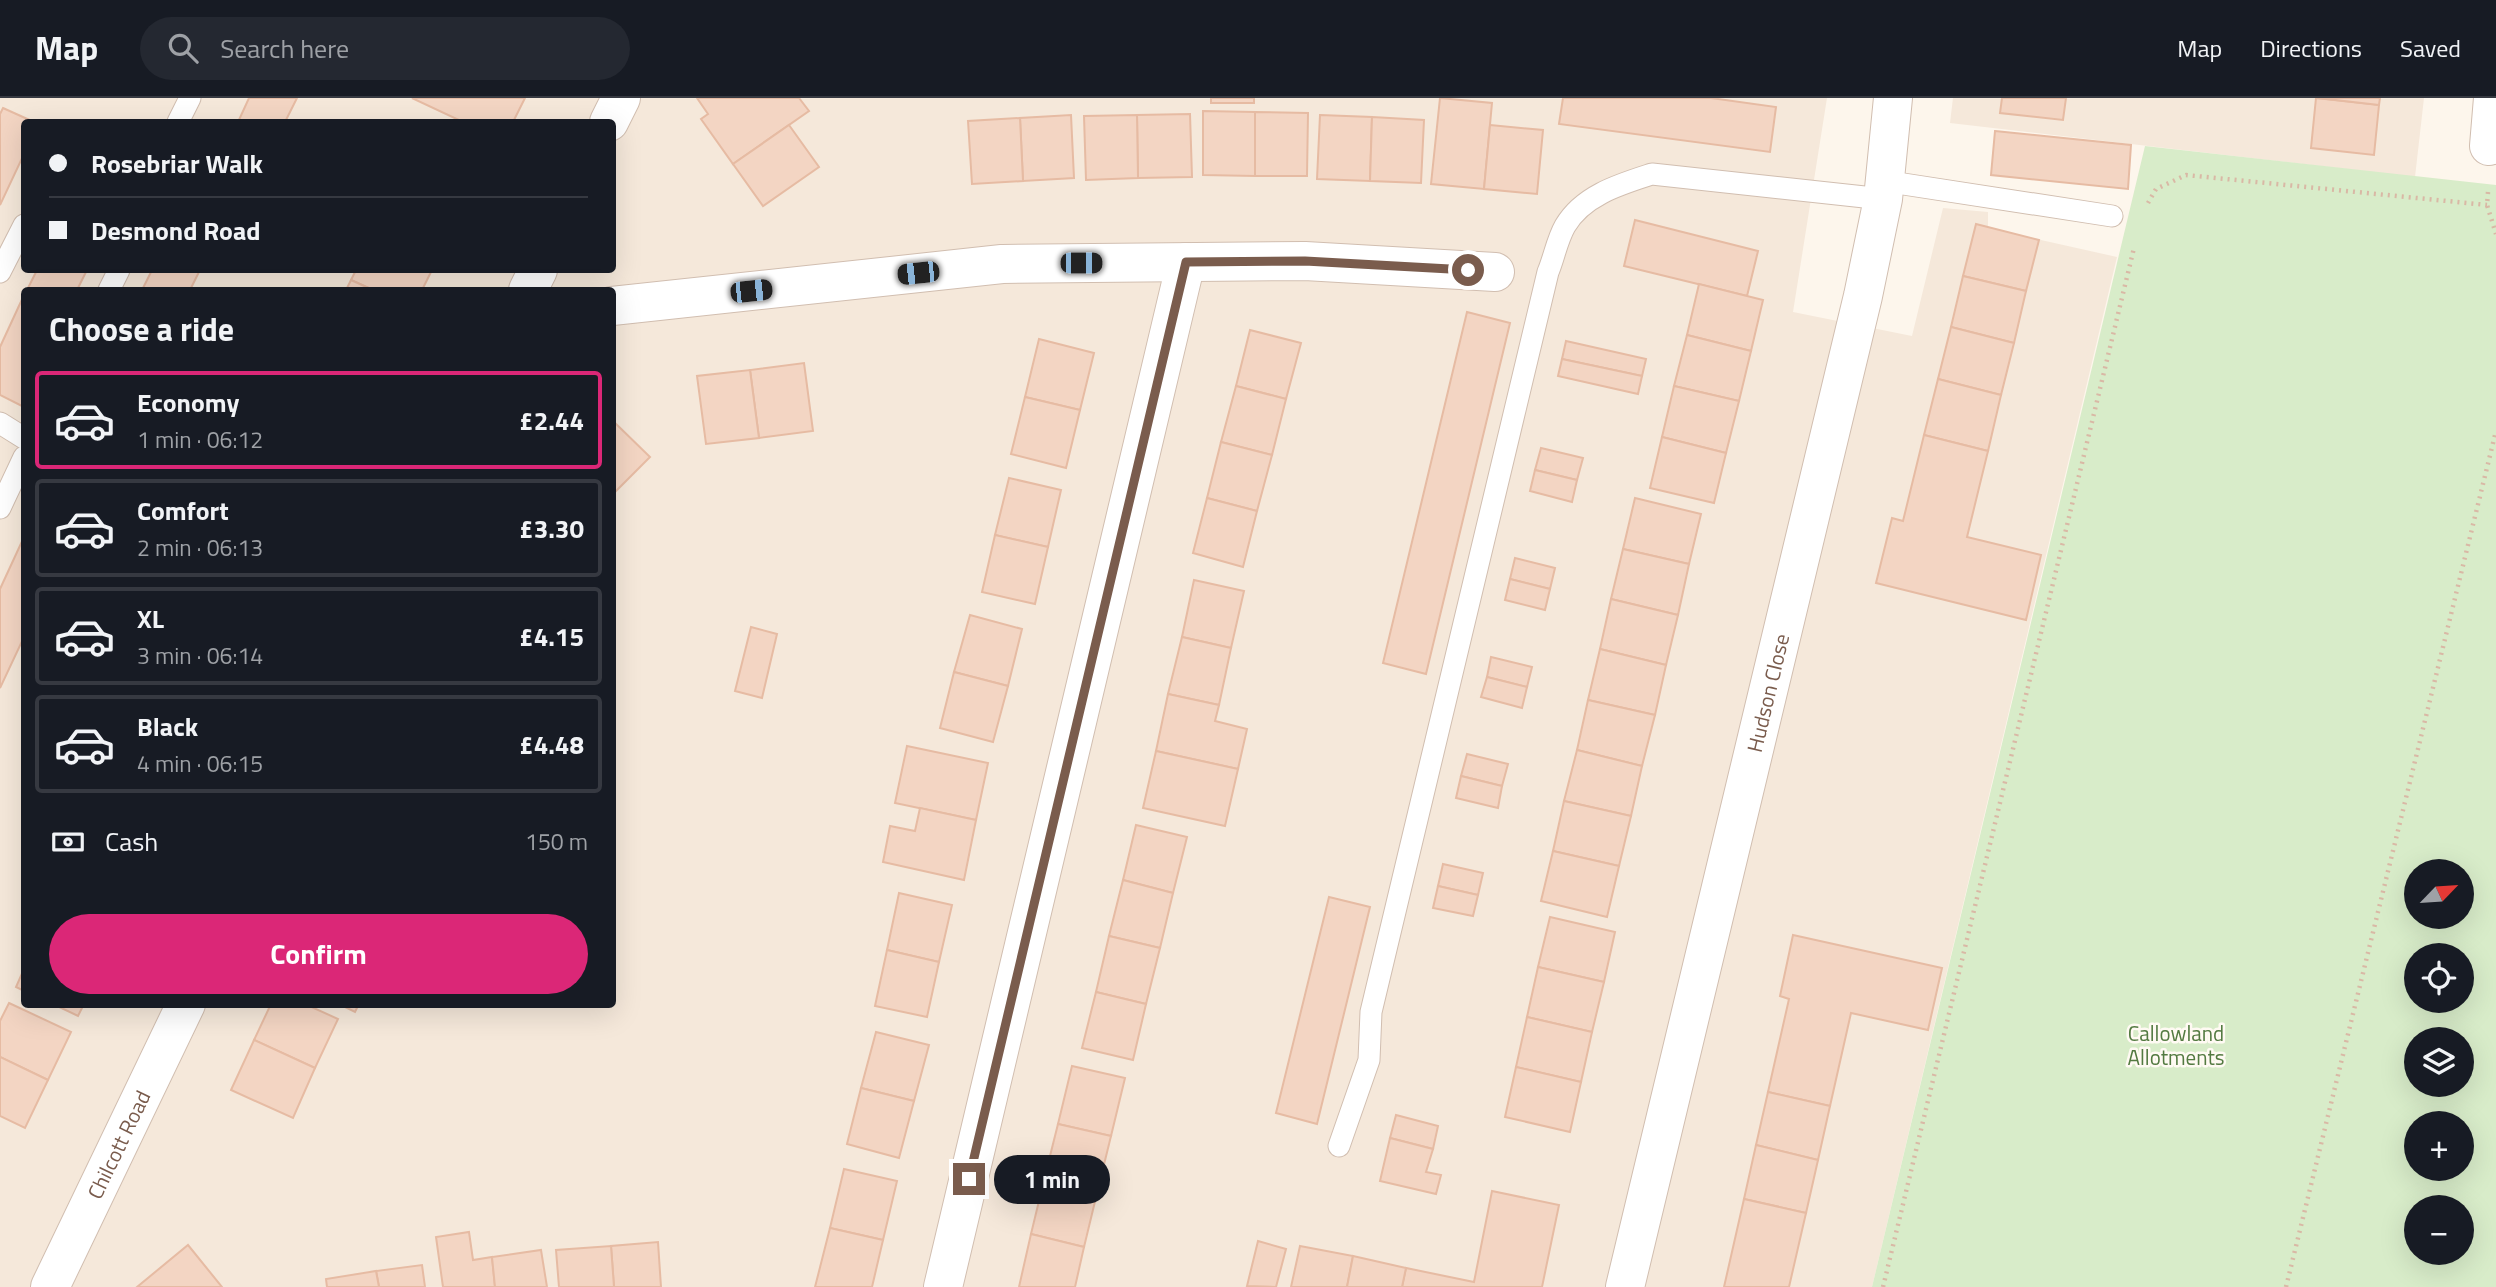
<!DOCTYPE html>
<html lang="en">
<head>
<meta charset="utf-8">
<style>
	:root { --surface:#171b24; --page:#242831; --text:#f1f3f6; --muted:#9ea1a6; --line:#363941; --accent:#db2777 }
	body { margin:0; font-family:"Titillium Web",sans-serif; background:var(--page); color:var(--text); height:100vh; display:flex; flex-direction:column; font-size:26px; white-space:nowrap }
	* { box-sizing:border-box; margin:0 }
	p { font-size:23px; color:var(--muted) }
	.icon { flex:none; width:38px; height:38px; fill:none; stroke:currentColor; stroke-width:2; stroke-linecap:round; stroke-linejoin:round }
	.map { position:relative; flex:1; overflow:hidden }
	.side { position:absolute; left:21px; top:189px; width:595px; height:721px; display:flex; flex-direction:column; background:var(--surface); border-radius:7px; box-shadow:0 7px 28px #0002 }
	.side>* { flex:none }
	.guide { position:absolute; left:21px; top:21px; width:595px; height:154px; border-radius:7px; box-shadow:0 7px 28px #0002; display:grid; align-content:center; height:154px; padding:0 28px; background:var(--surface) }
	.needle { width:46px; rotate:65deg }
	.controls { position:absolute; left:2404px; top:761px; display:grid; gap:14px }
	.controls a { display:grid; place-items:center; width:70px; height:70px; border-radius:50%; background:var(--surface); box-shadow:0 7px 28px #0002; font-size:35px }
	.end { position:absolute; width:32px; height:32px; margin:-16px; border:9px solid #7a5c4d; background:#fff; box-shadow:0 0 0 4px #fff }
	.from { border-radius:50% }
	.bubble { position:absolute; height:49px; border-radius:24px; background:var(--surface); box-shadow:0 7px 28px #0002; font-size:23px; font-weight:700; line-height:49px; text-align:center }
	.car { position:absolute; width:21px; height:42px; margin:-21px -10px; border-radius:9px; box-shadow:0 0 5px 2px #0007; background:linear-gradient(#222 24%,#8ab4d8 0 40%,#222 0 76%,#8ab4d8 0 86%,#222 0) }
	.guide b { display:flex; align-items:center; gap:24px; height:66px; font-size:26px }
	.guide b+b { border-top:2px solid var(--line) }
	.guide i { width:18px; height:18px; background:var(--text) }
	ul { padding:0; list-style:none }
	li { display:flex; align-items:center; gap:21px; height:98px; margin:0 14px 10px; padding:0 14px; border:4px solid var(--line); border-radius:7px }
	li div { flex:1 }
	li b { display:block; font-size:26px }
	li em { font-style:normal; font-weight:700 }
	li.selected { border-color:var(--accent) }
	li>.icon { width:63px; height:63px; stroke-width:1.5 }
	h2 { padding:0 28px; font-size:32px; line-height:84px }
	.pay { display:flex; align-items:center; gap:18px; height:77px; padding:0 28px; font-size:26px }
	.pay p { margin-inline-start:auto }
	.cta { display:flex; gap:14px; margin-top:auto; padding:14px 28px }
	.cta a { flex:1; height:80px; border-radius:42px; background:var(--accent); color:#fff; font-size:28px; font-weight:700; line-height:80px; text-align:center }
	header { display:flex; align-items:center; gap:42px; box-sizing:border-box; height:98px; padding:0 35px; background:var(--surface); border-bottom:2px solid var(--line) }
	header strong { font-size:33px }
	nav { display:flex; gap:38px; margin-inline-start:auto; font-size:24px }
	.search { width:490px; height:63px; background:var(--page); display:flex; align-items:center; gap:18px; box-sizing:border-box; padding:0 24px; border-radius:38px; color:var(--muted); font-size:26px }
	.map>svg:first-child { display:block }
	.residential { fill:#f5e8da; fill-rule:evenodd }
	.green { fill:#d8ecc9; fill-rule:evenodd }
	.building { fill:#f3d5c3; stroke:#e6bba3; stroke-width:2 }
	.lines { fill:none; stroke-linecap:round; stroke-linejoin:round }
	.service-casing { stroke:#d1beb0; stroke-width:23 }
	.minor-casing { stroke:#d1beb0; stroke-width:40 }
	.path { stroke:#d9b8a5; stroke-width:4.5; stroke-dasharray:2 5; stroke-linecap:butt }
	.service { stroke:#fff; stroke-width:21 }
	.minor { stroke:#fff; stroke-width:38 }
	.route { stroke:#7a5c4d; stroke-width:9 }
	.labels { text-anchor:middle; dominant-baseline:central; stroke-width:5; stroke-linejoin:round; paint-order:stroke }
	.street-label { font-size:21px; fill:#7a5c4d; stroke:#fffaf3 }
	.park-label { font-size:21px; fill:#537a41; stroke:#fffaf3 }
</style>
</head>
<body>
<header>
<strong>Map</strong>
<div class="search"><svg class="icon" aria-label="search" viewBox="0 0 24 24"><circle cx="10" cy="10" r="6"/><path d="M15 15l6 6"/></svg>Search here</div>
<nav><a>Map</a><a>Directions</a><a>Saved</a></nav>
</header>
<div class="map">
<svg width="2496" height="1189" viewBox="0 0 2496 1189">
	<rect width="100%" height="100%" fill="#fdf6ec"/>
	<!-- residential -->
	<g class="residential">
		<path d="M0,0H1827L1793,214L1912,238L1943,110L1988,114V130L2117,159L1872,1189H0ZM24,24H612V172H24ZM24,192H612V906H24Z"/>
		<polygon points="1953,0 2424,0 2415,79 1950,25"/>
	</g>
	<!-- green -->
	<path class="green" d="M2145,48L2496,87V1189H1872ZM2417,774H2462V819H2417ZM2417,858H2462V903H2417ZM2417,942H2462V987H2417ZM2417,1026H2462V1071H2417ZM2417,1110H2462V1155H2417Z"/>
	<!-- building -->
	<g class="building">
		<polygon points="249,0 297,0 285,24 238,24"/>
		<polygon points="412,0 525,0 513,24 463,24"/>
		<polygon points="697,0 799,0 809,13 733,66 701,21 708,16"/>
		<rect x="1211" y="0" width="43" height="5"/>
		<polygon points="1440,0 1492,5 1484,91 1431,86"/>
		<polygon points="1563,0 1711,0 1776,9 1770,54 1559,26"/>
		<polygon points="2002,0 2066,0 2063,22 2000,15"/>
		<polygon points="2316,0 2379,7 2374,57 2311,50"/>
		<polygon points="2318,0 2380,0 2379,7"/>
		<polygon points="3,10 34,24 24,24 24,56 0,107 0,16"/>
		<polygon points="1203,13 1255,14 1255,78 1203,77"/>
		<polygon points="1255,14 1308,15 1307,78 1255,78"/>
		<polygon points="1190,16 1192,79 1138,80 1137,17"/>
		<polygon points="1071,17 1074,80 1023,83 1020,20"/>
		<polygon points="1137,17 1138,80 1086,82 1084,18"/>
		<polygon points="1320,17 1372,19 1370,83 1317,81"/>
		<polygon points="1372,19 1424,22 1421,85 1370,83"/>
		<polygon points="1020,20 1023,83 972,86 968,23"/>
		<polygon points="789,27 819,69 763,108 733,66"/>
		<polygon points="1490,27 1543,32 1537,96 1484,91"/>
		<polygon points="1995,33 2131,47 2128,91 1991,77"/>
		<polygon points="1635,122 1758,153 1747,198 1624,168"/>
		<polygon points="1976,126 2039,142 2026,193 1963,178"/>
		<polygon points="37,172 87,172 77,192 27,192"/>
		<polygon points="152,172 200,172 190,192 142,192"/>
		<polygon points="356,172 432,172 422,192 373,192 351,182"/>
		<polygon points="1963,178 2026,193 2014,245 1951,229"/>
		<polygon points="351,182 373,192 346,192"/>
		<polygon points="1699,186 1763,202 1751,253 1687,237"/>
		<polygon points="24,197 24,302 22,308 0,297 0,249"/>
		<polygon points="1467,214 1510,225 1426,576 1383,565"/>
		<polygon points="1951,229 2014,245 2001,297 1938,281"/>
		<polygon points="1250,232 1301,245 1286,301 1236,288"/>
		<polygon points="1687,237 1751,253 1739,303 1674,288"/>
		<polygon points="1039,241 1094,255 1080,312 1025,299"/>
		<polygon points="1566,243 1646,261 1642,278 1562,261"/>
		<polygon points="1562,261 1642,278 1638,296 1558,278"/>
		<polygon points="804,265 813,333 759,340 750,272"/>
		<polygon points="750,272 759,340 706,346 697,278"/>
		<polygon points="1938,281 2001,297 1988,353 1924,337"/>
		<polygon points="1236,288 1286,301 1272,357 1221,344"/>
		<polygon points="1674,288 1739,303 1726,355 1662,339"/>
		<polygon points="1025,299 1080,312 1066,370 1011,356"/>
		<polygon points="612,322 650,359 612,397"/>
		<polygon points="1924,337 1988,353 1967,439 2041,457 2026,522 1876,485 1892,420 1903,423"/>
		<polygon points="1662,339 1726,355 1714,405 1650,390"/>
		<polygon points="1221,344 1272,357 1257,413 1207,400"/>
		<polygon points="1541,350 1583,360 1577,382 1535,372"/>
		<polygon points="1535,372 1577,382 1572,404 1530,393"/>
		<polygon points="1009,380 1061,392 1048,449 995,437"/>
		<polygon points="1207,400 1257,413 1243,469 1193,455"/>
		<polygon points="1635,400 1701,416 1689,466 1623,451"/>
		<polygon points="995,437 1048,449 1035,506 982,494"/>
		<polygon points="24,439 24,539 0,590 0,491"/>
		<polygon points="1623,451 1689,466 1678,517 1611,501"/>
		<polygon points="1515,460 1555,470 1550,491 1510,481"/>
		<polygon points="1510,481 1550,491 1545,512 1505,502"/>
		<polygon points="1194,482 1244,493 1231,550 1182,539"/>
		<polygon points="1611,501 1678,517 1666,567 1600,551"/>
		<polygon points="970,517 1022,531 1008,588 954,574"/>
		<polygon points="751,529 777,536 762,600 735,593"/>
		<polygon points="1182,539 1231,550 1219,607 1168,596"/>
		<polygon points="1600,551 1666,567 1655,617 1588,602"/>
		<polygon points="1491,559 1532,569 1527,589 1487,579"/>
		<polygon points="954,574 1008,588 993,644 940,630"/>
		<polygon points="1487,579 1527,589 1522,610 1481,599"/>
		<polygon points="1168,596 1219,607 1215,623 1247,631 1238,671 1156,653"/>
		<polygon points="1588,602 1655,617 1642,668 1577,652"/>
		<polygon points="907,648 988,665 976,722 895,705"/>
		<polygon points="1577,652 1642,668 1631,718 1564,703"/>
		<polygon points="1156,653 1238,671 1225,728 1143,710"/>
		<polygon points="1467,656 1508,666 1502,688 1461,678"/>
		<polygon points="1461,678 1502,688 1498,710 1456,700"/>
		<polygon points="1564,703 1631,718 1619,768 1553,753"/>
		<polygon points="920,710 976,722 964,782 883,764 890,728 915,733"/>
		<polygon points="1136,727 1187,739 1173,795 1123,782"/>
		<polygon points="1553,753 1619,768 1607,819 1541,803"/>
		<polygon points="1443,766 1483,775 1478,797 1438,788"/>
		<polygon points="1123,782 1173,795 1160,850 1109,838"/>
		<polygon points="1438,788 1478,797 1473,818 1433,810"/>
		<polygon points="899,795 952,807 939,864 887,852"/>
		<polygon points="1329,799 1370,809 1317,1026 1276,1015"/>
		<polygon points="1550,819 1615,834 1604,884 1538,869"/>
		<polygon points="1793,837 1942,870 1928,932 1851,915 1830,1008 1768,994 1789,901 1780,898"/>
		<polygon points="1109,838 1160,850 1146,906 1096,894"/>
		<polygon points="887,852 939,864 927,919 875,908"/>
		<polygon points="1538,869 1604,884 1592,934 1527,919"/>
		<polygon points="24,871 24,893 16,889"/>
		<polygon points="1096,894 1146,906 1133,962 1082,950"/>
		<polygon points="9,905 71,934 48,982 0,959 0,923"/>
		<polygon points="53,906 84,906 78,918"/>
		<polygon points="271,906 305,906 338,921 315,970 254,942"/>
		<polygon points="339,906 359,906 355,914"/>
		<polygon points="1527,919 1592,934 1581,984 1516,969"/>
		<polygon points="876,934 929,947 914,1003 861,990"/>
		<polygon points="254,942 315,970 293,1020 231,992"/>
		<polygon points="0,959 48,982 25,1030 0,1018"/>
		<polygon points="1072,968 1125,980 1111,1038 1058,1026"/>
		<polygon points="1516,969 1581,984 1570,1034 1505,1019"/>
		<polygon points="861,990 914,1003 899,1060 847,1046"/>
		<polygon points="1768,994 1830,1008 1818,1062 1756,1047"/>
		<polygon points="1396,1017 1438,1028 1433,1051 1390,1040"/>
		<polygon points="1058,1026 1111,1038 1098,1091 1045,1078"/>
		<polygon points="1390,1040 1433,1051 1426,1074 1441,1077 1436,1096 1380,1083"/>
		<polygon points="1756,1047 1818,1062 1806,1115 1744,1101"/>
		<polygon points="844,1071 897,1083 883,1142 830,1130"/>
		<polygon points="1045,1078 1098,1091 1084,1149 1031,1136"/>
		<polygon points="1492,1093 1559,1107 1542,1189 1402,1189 1406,1170 1474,1184"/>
		<polygon points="1744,1101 1806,1115 1789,1189 1724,1189"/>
		<polygon points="830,1130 883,1142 872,1189 815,1189"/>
		<polygon points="469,1134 473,1162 492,1159 495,1189 443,1189 436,1139"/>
		<polygon points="1031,1136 1084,1149 1075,1189 1019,1189"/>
		<polygon points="1258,1143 1286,1151 1276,1189 1247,1188"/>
		<polygon points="658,1144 661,1189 614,1189 611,1148"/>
		<polygon points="188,1147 222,1189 137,1189"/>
		<polygon points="611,1148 614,1189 559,1189 556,1152"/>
		<polygon points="1300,1148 1353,1158 1347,1189 1291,1189"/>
		<polygon points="541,1152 547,1189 495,1189 492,1159"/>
		<polygon points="1353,1158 1406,1170 1402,1189 1347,1189"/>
		<polygon points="422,1167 425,1189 379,1189 376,1173"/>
		<polygon points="376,1173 379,1189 327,1189 326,1181"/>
	</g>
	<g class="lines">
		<!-- service casing -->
		<g class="service-casing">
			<g id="service">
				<polyline points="178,24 190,0"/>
				<polyline points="1884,83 2112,118"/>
				<polyline points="0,174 24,127"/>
				<polyline points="109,192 119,172"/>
				<polyline points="0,325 24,340"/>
				<polyline points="0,410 24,359"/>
				<path d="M1339,1048L1369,962L1371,914L1548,174C1554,160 1557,142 1565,128C1583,97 1621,86 1652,76L1883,101"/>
			</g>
		</g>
		<!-- minor casing -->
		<g class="minor-casing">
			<g id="minor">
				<polyline points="609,24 621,0"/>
				<polyline points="2489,48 2493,0"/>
				<polyline points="528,192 538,172"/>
				<polyline points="612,208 1002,166 1305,163 1495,174"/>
				<path id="s1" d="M50,1189L186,906"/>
				<polyline points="943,1189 1186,164"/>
				<path id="s2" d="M1625,1189L1863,198L1883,101L1893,0"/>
			</g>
		</g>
		<!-- path -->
		<g class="path">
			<polyline points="2488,94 2487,107 2496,136"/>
			<polyline points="2148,105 2156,91 2186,77 2487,107"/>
			<polyline points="1883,1189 2134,150"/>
			<polyline points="2286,1189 2496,333"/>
		</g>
		<!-- service -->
		<use href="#service" class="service"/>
		<!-- minor -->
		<use href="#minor" class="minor"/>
	</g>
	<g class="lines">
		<!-- route -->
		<polyline class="route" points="969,1081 1186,164 1305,163 1468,172"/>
	</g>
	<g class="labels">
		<!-- street labels -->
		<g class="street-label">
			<text stroke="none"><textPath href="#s2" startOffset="611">Hudson Close</textPath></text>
			<text stroke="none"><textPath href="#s1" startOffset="158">Chilcott Road</textPath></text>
		</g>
		<!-- park labels -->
		<g class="park-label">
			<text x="2176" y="935">Callowland<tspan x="2176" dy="24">Allotments</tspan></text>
		</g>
	</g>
</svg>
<div class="controls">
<a><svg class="needle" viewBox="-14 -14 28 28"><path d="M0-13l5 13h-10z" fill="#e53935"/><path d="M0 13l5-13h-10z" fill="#9ea1a6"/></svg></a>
<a><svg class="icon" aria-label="locate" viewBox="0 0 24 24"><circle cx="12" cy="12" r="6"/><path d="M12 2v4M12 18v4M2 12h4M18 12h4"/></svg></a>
<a><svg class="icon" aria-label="layers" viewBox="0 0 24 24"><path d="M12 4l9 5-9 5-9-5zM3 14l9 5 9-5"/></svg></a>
<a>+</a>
<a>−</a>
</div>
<i class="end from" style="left:1468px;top:172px"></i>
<i class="end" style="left:969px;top:1081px"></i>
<div class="bubble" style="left:994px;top:1057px;width:116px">1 min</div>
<i class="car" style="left:1081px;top:165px;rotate:90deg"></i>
<i class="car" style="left:918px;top:175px;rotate:264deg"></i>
<i class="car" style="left:751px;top:193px;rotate:84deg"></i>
<div class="guide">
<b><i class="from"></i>Rosebriar Walk</b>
<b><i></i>Desmond Road</b>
</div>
<section class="side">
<h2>Choose a ride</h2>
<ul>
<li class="selected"><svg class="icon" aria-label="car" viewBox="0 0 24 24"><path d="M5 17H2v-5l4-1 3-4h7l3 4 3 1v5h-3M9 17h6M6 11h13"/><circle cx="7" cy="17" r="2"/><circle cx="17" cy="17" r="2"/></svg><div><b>Economy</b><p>1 min · 06:12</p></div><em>£2.44</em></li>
<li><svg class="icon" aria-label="car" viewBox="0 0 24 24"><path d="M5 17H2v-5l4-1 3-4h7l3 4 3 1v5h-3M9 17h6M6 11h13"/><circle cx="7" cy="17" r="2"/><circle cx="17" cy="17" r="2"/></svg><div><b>Comfort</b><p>2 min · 06:13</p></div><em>£3.30</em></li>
<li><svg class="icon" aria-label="car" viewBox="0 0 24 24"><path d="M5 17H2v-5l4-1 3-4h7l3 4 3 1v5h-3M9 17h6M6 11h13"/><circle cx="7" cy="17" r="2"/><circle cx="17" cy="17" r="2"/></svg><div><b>XL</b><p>3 min · 06:14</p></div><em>£4.15</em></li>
<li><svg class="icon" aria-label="car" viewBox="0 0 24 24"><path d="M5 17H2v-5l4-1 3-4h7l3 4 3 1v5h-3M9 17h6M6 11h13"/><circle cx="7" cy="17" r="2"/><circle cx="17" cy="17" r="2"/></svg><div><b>Black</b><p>4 min · 06:15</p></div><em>£4.48</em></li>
</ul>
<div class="pay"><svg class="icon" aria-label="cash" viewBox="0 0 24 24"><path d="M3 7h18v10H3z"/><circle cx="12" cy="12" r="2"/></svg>Cash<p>150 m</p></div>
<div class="cta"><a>Confirm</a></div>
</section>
</div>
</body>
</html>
